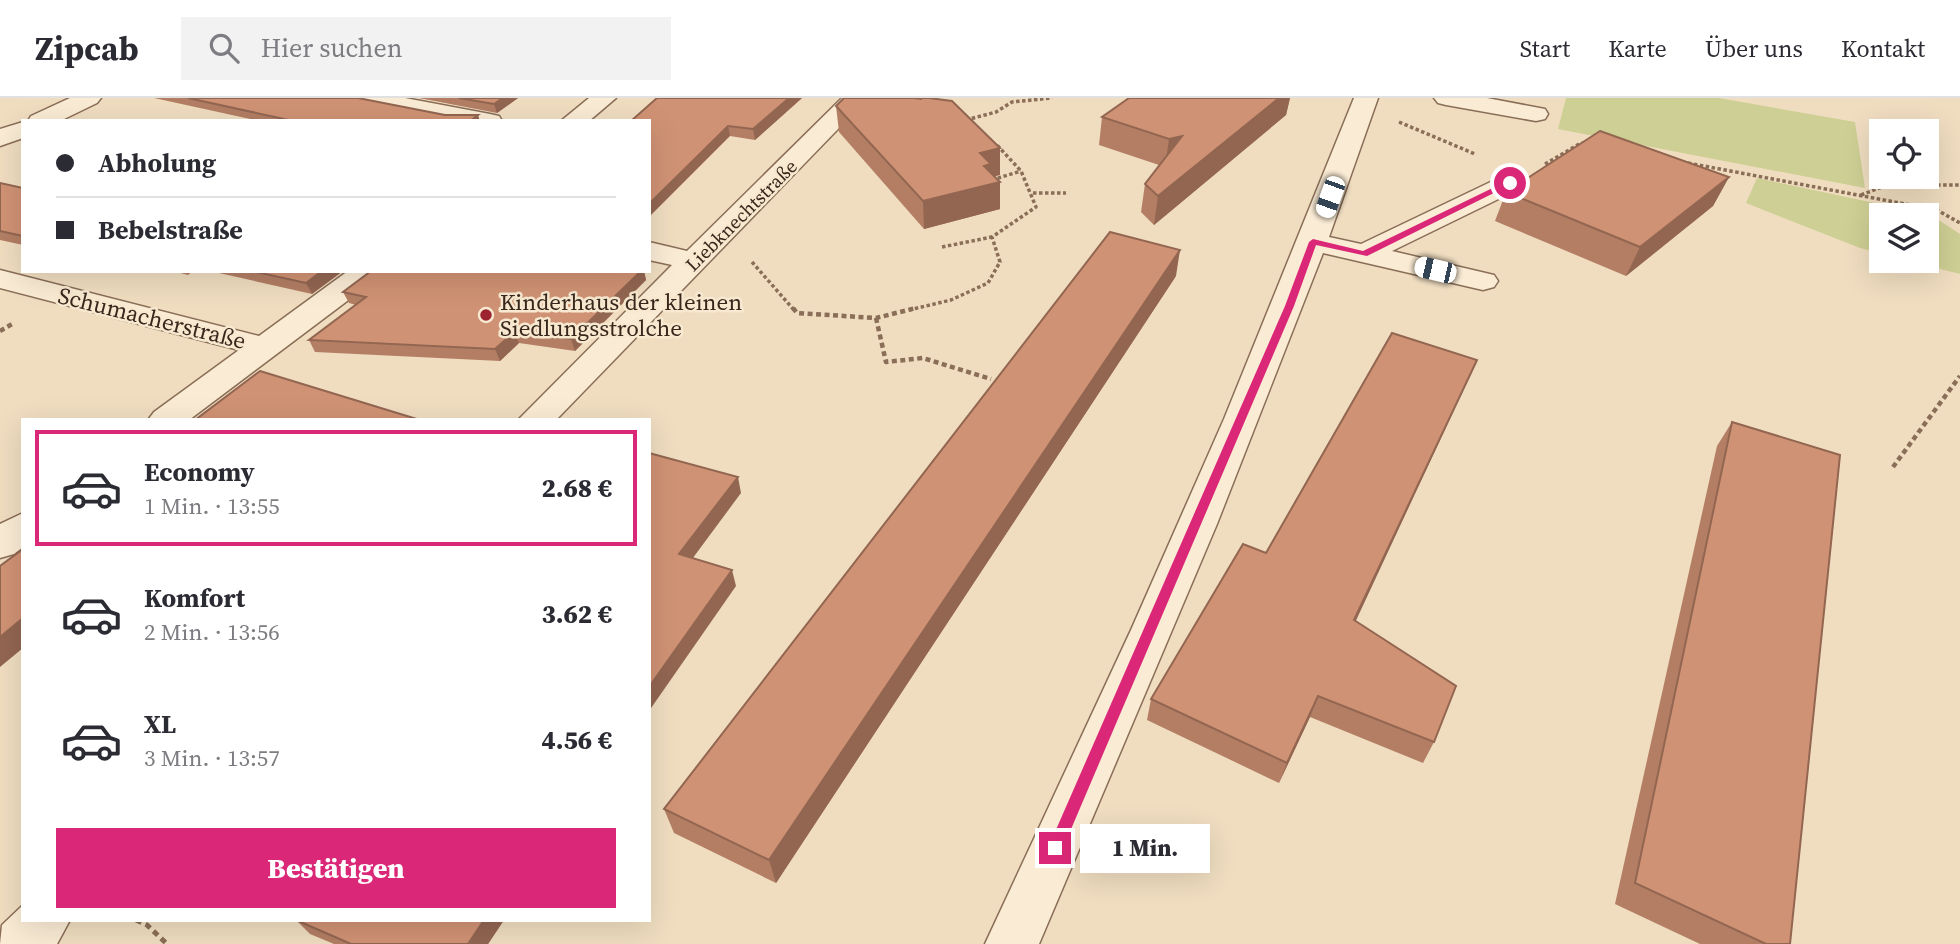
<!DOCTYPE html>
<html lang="de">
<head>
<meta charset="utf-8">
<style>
	:root { --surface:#fff; --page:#f2f2f3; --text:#2b2b33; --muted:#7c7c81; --line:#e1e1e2; --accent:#db2777 }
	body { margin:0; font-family:"Source Serif 4",serif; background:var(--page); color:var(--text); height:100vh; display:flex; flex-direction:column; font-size:26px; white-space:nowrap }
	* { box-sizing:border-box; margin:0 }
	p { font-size:23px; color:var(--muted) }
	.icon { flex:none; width:38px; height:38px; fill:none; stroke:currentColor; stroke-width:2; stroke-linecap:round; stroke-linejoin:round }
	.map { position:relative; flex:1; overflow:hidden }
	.sheet { position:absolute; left:21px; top:320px; width:630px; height:504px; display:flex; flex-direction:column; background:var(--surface); border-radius:0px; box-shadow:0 7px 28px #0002 }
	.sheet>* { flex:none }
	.top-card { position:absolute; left:21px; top:21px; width:630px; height:154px; border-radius:0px; box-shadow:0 7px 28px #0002; display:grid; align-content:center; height:154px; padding:0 35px; background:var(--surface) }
	.controls { position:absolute; left:1869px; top:21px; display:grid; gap:14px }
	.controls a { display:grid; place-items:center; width:70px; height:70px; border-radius:0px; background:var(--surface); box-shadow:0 7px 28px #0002; font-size:35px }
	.end { position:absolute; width:32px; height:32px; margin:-16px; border:9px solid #db2777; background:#fff; box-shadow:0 0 0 4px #fff }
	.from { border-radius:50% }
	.bubble { position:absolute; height:49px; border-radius:0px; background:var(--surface); box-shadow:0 7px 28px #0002; font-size:23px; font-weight:800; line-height:49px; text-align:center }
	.car { position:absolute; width:21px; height:42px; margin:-21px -10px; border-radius:9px; box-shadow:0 0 5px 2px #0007; background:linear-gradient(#fff 24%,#345 0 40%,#fff 0 76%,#345 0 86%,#fff 0) }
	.top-card b { display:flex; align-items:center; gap:24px; height:66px; font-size:26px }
	.top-card b+b { border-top:2px solid var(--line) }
	.top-card i { width:18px; height:18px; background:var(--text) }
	ul { padding:12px 0 0; list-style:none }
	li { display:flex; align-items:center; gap:21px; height:116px; margin:0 14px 10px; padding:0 21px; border:4px solid transparent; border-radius:0px }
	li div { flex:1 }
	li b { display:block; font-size:26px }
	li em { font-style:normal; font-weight:800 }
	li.selected { border-color:var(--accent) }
	li>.icon { width:63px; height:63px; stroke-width:1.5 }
	.primary-button { display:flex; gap:14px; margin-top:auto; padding:14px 35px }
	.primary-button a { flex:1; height:80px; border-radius:0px; background:var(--accent); color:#fff; font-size:28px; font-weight:800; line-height:80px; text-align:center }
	header { display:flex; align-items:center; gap:42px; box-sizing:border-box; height:98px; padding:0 35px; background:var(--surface); border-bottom:2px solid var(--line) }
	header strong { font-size:33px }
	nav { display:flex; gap:38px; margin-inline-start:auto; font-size:24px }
	.search { width:490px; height:63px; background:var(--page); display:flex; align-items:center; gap:18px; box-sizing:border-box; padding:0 24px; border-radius:0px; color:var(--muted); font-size:26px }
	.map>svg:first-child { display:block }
	.green { fill:#cdcf94 }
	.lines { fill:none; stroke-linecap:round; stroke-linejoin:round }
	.minor-casing { stroke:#8a6e57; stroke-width:3 }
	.path-far2 { stroke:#8a6e57; stroke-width:3.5; stroke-dasharray:3.5 2.5; stroke-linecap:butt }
	.path-far1 { stroke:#8a6e57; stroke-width:4.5; stroke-dasharray:5 3.5; stroke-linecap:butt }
	.path { stroke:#8a6e57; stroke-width:5; stroke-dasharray:6 4.5; stroke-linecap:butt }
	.minor { fill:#faebd4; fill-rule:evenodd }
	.wall { fill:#b37e64 }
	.shaded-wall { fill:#926651 }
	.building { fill:#d09274; stroke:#926651; stroke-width:2 }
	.route { fill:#db2777 }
	.poi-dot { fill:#9c2430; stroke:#f7e8d0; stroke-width:2.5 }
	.labels { text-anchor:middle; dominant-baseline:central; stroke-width:5; stroke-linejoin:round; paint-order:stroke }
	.far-street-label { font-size:19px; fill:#39271c; stroke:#f7e8d0 }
	.poi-label { font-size:23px; fill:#39271c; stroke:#f7e8d0; text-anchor:start }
	.street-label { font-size:23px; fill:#39271c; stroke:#f7e8d0 }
</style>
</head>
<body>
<header>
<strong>Zipcab</strong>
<div class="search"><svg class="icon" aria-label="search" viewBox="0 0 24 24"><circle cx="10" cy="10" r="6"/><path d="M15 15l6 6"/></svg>Hier suchen</div>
<nav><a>Start</a><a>Karte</a><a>Über uns</a><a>Kontakt</a></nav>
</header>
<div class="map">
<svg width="1960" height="846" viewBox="0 0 1960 846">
	<rect width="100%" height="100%" fill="#f0ddc0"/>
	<!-- green -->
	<g class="green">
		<polygon points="1566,0 1719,0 1855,24 1865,90 1558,31"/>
		<polygon points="1757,80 1931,117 1960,136 1960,176 1909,163 1927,163 1927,117 1881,117 1881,155 1860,150 1746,105"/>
	</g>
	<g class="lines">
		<!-- minor casing -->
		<g class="minor-casing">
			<g id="minor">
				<polygon points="70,0 101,0 97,5 60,23 28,23 31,18"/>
				<polygon points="354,0 405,0 490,16 499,18 502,23 449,23 366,7 358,5"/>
				<polygon points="589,0 616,0 589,23 561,23"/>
				<polygon points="842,0 868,0 556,322 518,322 672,167 649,162 649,144 687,153"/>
				<polygon points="1354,0 1378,0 1329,139 1361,146 1501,79 1510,77 1519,79 1523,85 1519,91 1392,153 1494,177 1498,183 1494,189 1483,192 1323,155 1217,426 1039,846 985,846 1131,532 1224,321"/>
				<polygon points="1434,0 1487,0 1545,11 1548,16 1545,21 1536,23 1446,7 1438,5"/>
				<polygon points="23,24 23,40 0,48 0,31"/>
				<polygon points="0,172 259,238 348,173 383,173 379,179 189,322 148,322 154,314 239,252 0,190"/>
				<polygon points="23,415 23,449 14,456 0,460 0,426"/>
				<polygon points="23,807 23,822 70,822 57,846 0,846 2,827"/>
			</g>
		</g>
		<!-- path-far2 -->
		<g class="path-far2">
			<polyline points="966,22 996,14 1012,4 1052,0"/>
			<polyline points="1399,24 1475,56"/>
			<polyline points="1688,65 1937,112 1960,125"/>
			<polyline points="1545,66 1581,45 1586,46"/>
			<polyline points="992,82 1021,73"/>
			<polyline points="1033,95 1066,95"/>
			<polyline points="1861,97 1887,87 1960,87"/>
			<polyline points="942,149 992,139"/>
			<polyline points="752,164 794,212"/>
			<polyline points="909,212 951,202 988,185 1000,164 992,139 1036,109 1021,73 996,46"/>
		</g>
		<!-- path-far1 -->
		<g class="path-far1">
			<polyline points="793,210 797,215 876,220 916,210"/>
			<polyline points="876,220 886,264 923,260 991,281"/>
			<polyline points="0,233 14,225"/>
			<polyline points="1893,369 1960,278"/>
		</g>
		<!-- path -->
		<polyline class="path" points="136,822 147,827 167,846"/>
		<!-- minor -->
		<use href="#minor" class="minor"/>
	</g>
	<!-- wall -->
	<g class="wall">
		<polygon points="154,0 358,0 445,17 480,23 259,23"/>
		<polygon points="419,0 518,0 497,15"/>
		<polygon points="657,0 802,0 755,42 730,38"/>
		<polygon points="1129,0 1290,0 1286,17 1154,127 1141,114 1145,86 1159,67 1099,47 1102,19"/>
		<polygon points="836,8 1000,50 1000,77 994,78 1000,84 1000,111 924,131 839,34"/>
		<polygon points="1729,79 1713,108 1626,178 1495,123 1506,94"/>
		<polygon points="0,85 23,90 23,147 0,142"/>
		<polygon points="173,173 193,173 188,177"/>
		<polygon points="210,173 343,173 312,196"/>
		<polygon points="371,173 644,173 646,182 575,253 519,245 500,263 315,254 309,242 356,207 349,205 343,194"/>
		<polygon points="1176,178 776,785 674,735 664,711"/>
		<polygon points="1477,262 1467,284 1355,523 1434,644 1423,665 1310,619 1279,685 1147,622 1151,601 1266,455"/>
		<polygon points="1732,324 1790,846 1700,846 1615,806 1717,348"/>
		<polygon points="296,822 504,822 488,846 334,846 310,836"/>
	</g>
	<!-- shaded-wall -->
	<g class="shaded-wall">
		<polygon points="503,0 518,0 497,15 494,6"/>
		<polygon points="789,0 802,0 755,42 753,31"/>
		<polygon points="1279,0 1290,0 1286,17 1154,127 1158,98"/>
		<polygon points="478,17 480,23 470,23"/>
		<polygon points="728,28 730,38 649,119 649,106"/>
		<polygon points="1182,38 1165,69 1169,41"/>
		<polygon points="1000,50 1000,77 991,79 1000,84 1000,111 924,131 923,103 980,55"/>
		<polygon points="1729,79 1713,108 1626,178 1640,149"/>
		<polygon points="1180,152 1176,178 776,785 769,762"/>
		<polygon points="322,173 343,173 312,196 306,185"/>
		<polygon points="641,173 644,173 646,182 575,253 571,241"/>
		<polygon points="514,234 519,245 500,263 495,251"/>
		<polygon points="1477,262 1467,284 1346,544 1354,522"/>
		<polygon points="738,379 741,395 684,472 679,456"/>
		<polygon points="732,472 736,488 649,613 649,589"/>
		<polygon points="23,520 23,550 0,569 0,539"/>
		<polygon points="1318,598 1310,619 1279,685 1287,665"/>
		<polygon points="484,822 504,822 488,846 468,846"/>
	</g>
	<!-- building -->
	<g class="building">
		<polygon points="188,0 358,0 445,17 478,17 470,23 293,23"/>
		<polygon points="459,0 503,0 494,6"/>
		<polygon points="657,0 789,0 753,31 728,28 649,106 649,23 631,23"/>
		<polygon points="844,0 914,0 921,1 922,0 929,0 952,3 1000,50 980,55 991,66 984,68 1000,84 923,103 836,8"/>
		<polygon points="1129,0 1279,0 1158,98 1145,86 1182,38 1169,41 1102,19"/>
		<polygon points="1600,33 1729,79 1640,149 1506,94"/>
		<polygon points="0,85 23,90 23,138 0,133"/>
		<polygon points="1110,134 1180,152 769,762 664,711"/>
		<polygon points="252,173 322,173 306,185"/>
		<polygon points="371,173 641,173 571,241 514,234 495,251 309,242 366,199 343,194"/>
		<polygon points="1392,235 1477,262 1354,522 1456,588 1434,644 1318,598 1287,665 1151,601 1243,446 1266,455"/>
		<polygon points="260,273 420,322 195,322"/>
		<polygon points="1732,324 1840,357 1790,846 1766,846 1635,785"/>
		<polygon points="649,355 738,379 679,456 732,472 649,589"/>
		<polygon points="23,451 23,520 0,539 0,468"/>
		<polygon points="296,822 484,822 468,846 351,846"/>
	</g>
	<!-- route -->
	<polygon class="route" points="1507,83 1514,85 1367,158 1316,147 1294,208 1063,750 1055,757 1050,755 1048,750 1285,208 1309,144 1313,141 1363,153"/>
	<!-- markers -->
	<circle class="poi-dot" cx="486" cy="217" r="7"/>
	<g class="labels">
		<!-- far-street labels -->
		<g class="far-street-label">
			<text transform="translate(741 117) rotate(-45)">Liebknechtstraße</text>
		</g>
		<!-- poi labels -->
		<g class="poi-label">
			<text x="500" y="204">Kinderhaus der kleinen<tspan x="500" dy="26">Siedlungsstrolche</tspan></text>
		</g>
		<!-- street labels -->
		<g class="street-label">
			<text transform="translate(152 220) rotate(14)">Schumacherstraße</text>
		</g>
	</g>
</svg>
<div class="controls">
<a><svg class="icon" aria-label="locate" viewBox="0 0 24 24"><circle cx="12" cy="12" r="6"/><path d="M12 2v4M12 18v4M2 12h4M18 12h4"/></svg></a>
<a><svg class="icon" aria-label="layers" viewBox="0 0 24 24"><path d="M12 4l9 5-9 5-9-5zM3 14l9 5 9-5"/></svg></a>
</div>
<i class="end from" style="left:1510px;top:85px"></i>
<i class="end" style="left:1055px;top:750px"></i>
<div class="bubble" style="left:1080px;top:726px;width:130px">1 Min.</div>
<i class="car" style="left:1330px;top:99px;rotate:200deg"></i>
<i class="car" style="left:1435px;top:172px;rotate:283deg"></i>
<div class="top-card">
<b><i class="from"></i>Abholung</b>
<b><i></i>Bebelstraße</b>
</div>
<section class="sheet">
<ul>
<li class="selected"><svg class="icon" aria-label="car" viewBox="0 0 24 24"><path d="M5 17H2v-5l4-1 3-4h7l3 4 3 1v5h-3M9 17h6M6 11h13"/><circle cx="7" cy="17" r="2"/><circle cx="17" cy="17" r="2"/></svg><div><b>Economy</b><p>1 Min. · 13:55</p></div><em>2.68 €</em></li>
<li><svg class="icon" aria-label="car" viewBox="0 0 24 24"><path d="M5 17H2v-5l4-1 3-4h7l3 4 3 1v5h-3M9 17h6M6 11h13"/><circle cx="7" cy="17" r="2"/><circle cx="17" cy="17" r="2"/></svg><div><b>Komfort</b><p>2 Min. · 13:56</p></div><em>3.62 €</em></li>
<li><svg class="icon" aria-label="car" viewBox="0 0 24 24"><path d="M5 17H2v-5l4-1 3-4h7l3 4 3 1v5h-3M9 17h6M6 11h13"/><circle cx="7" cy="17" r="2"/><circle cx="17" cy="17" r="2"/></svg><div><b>XL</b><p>3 Min. · 13:57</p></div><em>4.56 €</em></li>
</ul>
<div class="primary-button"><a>Bestätigen</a></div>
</section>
</div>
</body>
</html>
